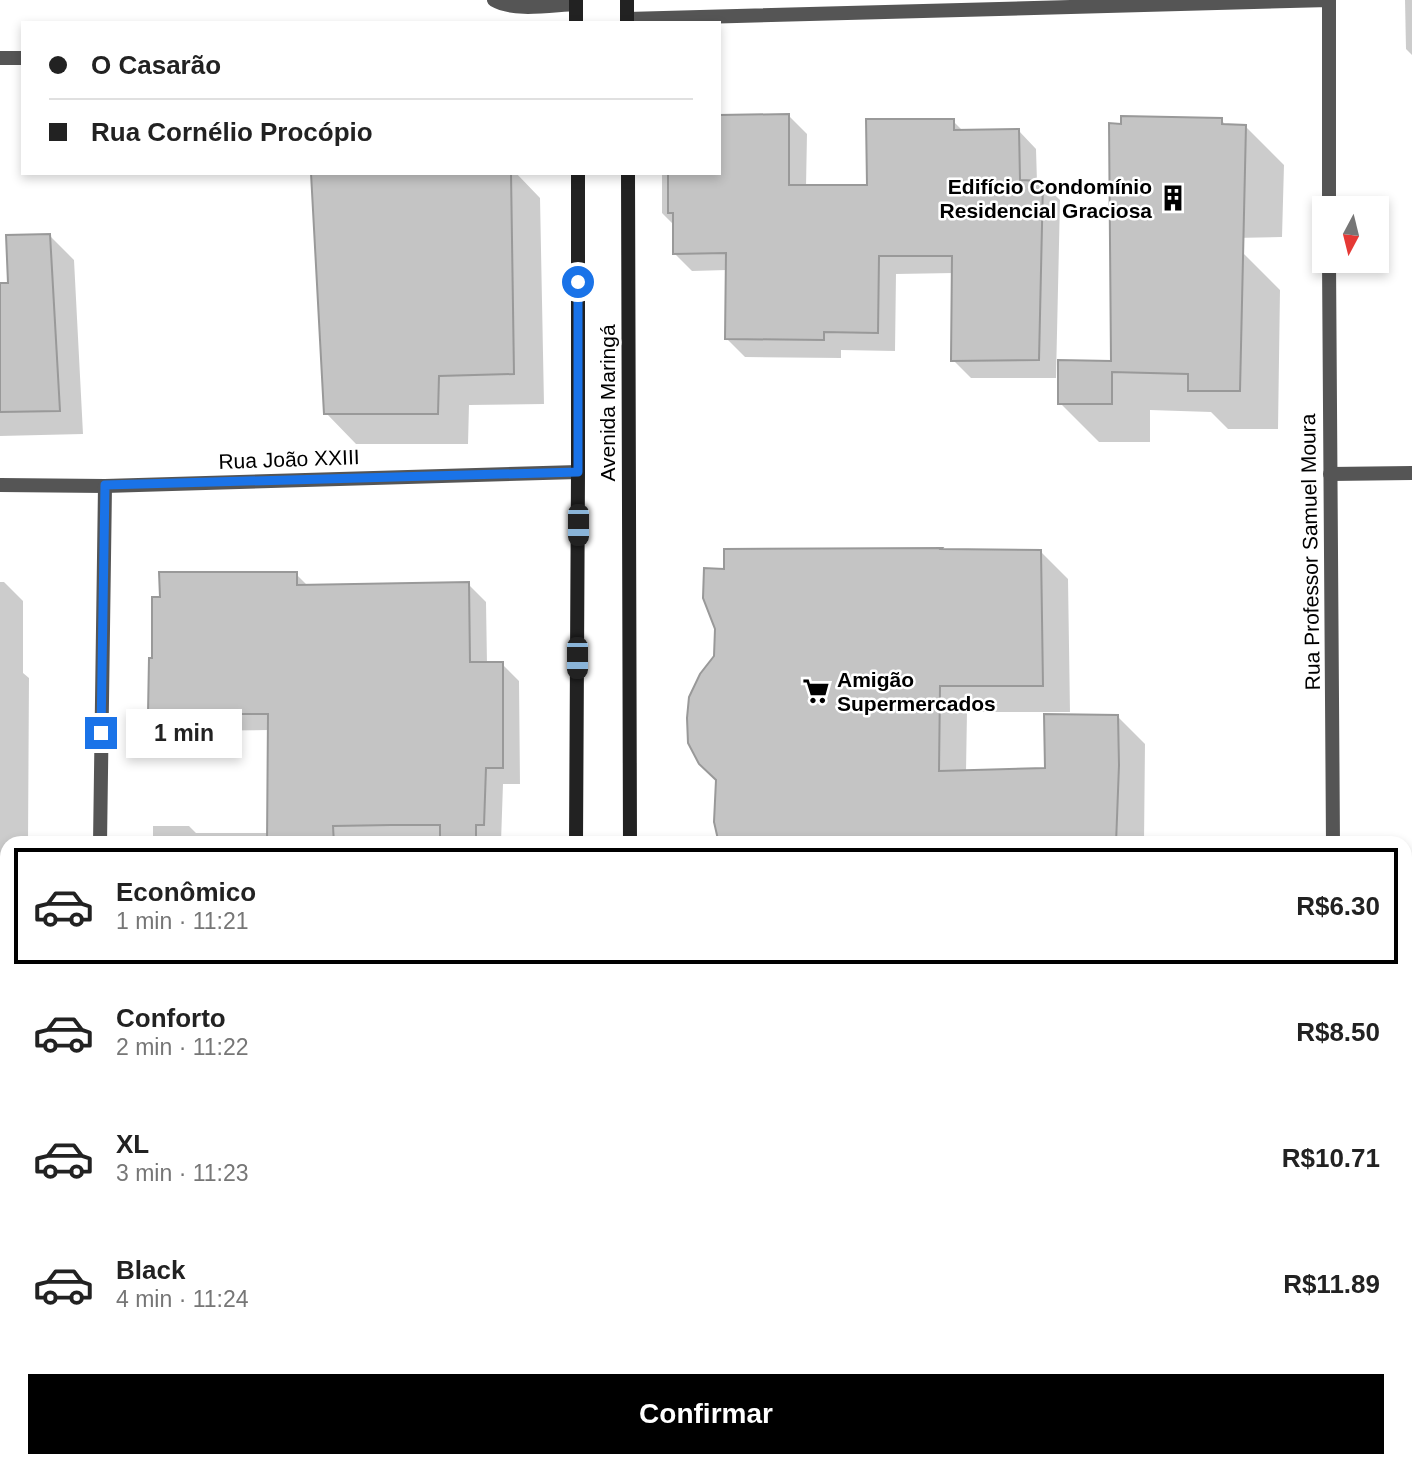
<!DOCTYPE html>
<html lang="pt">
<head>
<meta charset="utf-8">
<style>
	:root { --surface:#fff; --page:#f2f2f2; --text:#222; --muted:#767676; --line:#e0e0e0; --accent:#000 }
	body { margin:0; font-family:Helvetica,sans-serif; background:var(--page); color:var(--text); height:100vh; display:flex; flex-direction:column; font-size:26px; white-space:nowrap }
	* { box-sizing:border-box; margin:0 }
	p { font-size:23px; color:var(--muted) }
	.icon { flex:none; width:38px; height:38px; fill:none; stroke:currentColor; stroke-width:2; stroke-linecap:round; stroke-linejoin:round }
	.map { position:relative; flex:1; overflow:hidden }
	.side { position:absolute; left:0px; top:836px; width:1412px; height:632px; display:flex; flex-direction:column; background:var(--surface); border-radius:21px 21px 0 0; box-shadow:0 4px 10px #0003 }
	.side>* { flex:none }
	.guide { position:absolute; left:21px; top:21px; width:700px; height:154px; border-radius:0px; box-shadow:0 4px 10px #0003; display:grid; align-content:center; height:154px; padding:0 28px; background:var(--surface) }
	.needle { width:46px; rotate:187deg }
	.fabs { position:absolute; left:1312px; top:196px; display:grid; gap:14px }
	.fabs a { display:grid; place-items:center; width:77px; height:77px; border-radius:0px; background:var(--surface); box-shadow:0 4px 10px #0003; font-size:35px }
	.end { position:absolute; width:32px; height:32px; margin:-16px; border:9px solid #1a73e8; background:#fff; box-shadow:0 0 0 4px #fff }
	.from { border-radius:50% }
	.bubble { position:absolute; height:49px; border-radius:0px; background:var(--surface); box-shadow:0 4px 10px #0003; font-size:23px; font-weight:600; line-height:49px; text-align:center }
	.car { position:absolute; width:21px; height:42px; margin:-21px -10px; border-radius:9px; box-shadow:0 0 5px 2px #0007; background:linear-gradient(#222 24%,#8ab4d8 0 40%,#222 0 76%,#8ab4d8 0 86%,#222 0) }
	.guide b { display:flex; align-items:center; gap:24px; height:66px; font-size:26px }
	.guide b+b { border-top:2px solid var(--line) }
	.guide i { width:18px; height:18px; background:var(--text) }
	ul { padding:12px 0 0; list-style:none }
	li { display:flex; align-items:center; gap:21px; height:116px; margin:0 14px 10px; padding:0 14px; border:4px solid transparent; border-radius:0px }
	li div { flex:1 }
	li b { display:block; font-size:26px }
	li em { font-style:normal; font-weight:600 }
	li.on { border-color:var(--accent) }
	li>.icon { width:63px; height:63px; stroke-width:1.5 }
	.cta { display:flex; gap:14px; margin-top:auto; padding:14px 28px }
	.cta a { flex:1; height:80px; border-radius:0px; background:var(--accent); color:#fff; font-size:28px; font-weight:600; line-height:80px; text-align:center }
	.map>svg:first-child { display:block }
	.shadow { fill:#0003 }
	.building { fill:#c4c4c4; stroke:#999; stroke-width:2 }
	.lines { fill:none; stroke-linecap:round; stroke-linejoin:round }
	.service { stroke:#555; stroke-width:14 }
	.minor { stroke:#555; stroke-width:14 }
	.secondary { stroke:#222; stroke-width:14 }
	.route { stroke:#1a73e8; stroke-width:9 }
	.labels { text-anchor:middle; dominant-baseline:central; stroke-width:5; stroke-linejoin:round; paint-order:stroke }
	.poi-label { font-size:21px; font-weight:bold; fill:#000; stroke:#fff; text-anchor:end }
	.street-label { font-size:21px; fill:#000; stroke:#fff }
</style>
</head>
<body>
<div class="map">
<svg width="1412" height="1468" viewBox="0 0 1412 1468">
	<rect width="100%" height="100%" fill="#fff"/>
	<!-- shadow -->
	<g class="shadow">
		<polygon points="1405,0 1412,0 1412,55 1406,49"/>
		<polygon points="789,116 807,134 806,187 869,186 953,121 964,132 1019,131 1036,149 1037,182 1042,183 1060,200 1056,378 971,378 953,360 954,273 896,274 895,351 841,350 841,358 745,357 727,339 727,270 692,271 674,253 675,226 662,213 662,173 719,173"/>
		<polygon points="1221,120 1227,126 1245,126 1284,165 1282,237 1234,238 1241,251 1280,290 1278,429 1228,429 1211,412 1150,410 1150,442 1099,442 1060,403 1113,362"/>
		<polygon points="313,173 516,173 540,198 544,404 469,405 468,444 356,444 326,413"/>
		<polygon points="50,236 74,260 83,434 0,436 0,285 10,285"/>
		<polygon points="1040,551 1068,579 1070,712 967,712 966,772 1047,769 1117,716 1145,744 1144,844 721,844 718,781 716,657 726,570"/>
		<polygon points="296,574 309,587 468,584 486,602 487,664 502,664 519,681 520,784 503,784 501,842 493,842 493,844 153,844 153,826 189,826 196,833 269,833 269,730 167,731 150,713"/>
		<polygon points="0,582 4,582 23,601 23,673 29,678 28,844 7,844 7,1461 28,1461 28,1468 0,1468"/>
		<polygon points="148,1461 496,1461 497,1468 148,1468"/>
		<polygon points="673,1461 881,1461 881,1464 940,1465 942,1468 673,1468"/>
		<rect x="1034" y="1461" width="230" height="7"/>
	</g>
	<!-- building -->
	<g class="building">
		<polygon points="789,114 789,185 867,185 866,119 954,119 954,130 1019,129 1020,180 1043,181 1039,360 951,361 952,256 879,256 878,333 824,332 824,340 725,339 726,253 673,254 673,213 668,213 668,173 719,173 719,115"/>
		<polygon points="1121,116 1222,118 1222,124 1246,125 1240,391 1188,391 1188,374 1112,372 1112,404 1058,404 1058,360 1111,361 1109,123 1121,124"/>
		<polygon points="311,173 511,173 514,374 439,376 438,414 324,414"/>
		<polygon points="50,234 60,411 0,412 0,283 8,283 6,235"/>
		<polygon points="942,548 941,549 1041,550 1043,686 940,686 939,771 1045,768 1044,714 1118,715 1119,765 1116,844 719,844 714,822 716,780 699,764 688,743 687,718 689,697 700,674 714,656 715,629 703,598 704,568 724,569 724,549"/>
		<polygon points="159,572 297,572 297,585 469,582 470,662 503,662 503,768 486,768 484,825 476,825 476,844 440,844 440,825 391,825 333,826 334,844 267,844 268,714 148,714 149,658 152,658 152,597 160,597"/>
	</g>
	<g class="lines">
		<!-- service -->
		<g class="service">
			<path d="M494,0C515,12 551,5 576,4"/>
			<polyline points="0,58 23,58"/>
		</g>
		<!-- minor -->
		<g class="minor">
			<polyline points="627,19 1329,0 1329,208"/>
			<polyline points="1329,261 1333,844"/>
			<polyline points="1330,474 1412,473"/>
			<polyline points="0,485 105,486 578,472"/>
			<polyline points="100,844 105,486"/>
			<polyline points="1405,1431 1412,1431"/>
			<polyline points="1338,1461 1338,1468"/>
			<polyline points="89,1468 90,1461"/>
		</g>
		<!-- secondary -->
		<g class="secondary">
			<polyline points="576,0 576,23"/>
			<polyline points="627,0 627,23"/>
			<polyline points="628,173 630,844"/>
			<polyline points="576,844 578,472 578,173"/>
			<polyline points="572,1468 572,1461"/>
			<polyline points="623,1468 623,1461"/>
		</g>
	</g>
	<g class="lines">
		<!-- route -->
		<polyline class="route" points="101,733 105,485 578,472 578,282"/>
	</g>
	<!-- icons -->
	<defs>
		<g id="building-bare" transform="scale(2.1)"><path d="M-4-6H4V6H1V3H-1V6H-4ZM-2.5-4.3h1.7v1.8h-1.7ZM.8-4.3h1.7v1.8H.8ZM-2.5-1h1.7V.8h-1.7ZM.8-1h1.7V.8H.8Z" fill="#000" stroke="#fff" stroke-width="2.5" paint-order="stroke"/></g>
		<g id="supermarket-bare" transform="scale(2.1)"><path d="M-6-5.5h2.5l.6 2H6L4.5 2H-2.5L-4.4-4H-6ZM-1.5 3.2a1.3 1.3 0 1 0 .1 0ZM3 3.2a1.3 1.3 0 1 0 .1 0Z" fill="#000" stroke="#fff" stroke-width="2.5" paint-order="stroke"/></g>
	</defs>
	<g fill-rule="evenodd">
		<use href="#building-bare" x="1173" y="198"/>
		<use href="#supermarket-bare" x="816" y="691"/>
	</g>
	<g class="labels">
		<!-- poi labels -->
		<g class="poi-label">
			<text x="1152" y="186">Edifício Condomínio<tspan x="1152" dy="24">Residencial Graciosa</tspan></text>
			<text x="837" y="679" text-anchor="start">Amigão<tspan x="837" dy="24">Supermercados</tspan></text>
		</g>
		<!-- street labels -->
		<g class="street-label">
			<text transform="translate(607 403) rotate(-90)">Avenida Maringá</text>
			<text transform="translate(289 459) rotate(-2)">Rua João XXIII</text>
			<text transform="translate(1310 552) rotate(-91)">Rua Professor Samuel Moura</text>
		</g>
	</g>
</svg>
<div class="fabs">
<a><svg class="needle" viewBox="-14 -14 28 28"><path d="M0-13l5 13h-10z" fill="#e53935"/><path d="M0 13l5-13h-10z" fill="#767676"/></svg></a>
</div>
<i class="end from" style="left:578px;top:282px"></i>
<i class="end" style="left:101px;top:733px"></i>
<div class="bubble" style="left:126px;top:709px;width:116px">1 min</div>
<i class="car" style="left:578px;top:525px;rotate:180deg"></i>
<i class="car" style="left:577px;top:658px;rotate:180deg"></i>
<div class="guide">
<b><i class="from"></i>O Casarão</b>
<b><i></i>Rua Cornélio Procópio</b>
</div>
<section class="side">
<ul>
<li class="on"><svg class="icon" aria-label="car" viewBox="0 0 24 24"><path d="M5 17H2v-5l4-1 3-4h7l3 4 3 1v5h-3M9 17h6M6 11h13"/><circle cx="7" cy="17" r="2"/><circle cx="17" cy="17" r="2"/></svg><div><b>Econômico</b><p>1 min · 11:21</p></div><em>R$6.30</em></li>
<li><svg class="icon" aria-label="car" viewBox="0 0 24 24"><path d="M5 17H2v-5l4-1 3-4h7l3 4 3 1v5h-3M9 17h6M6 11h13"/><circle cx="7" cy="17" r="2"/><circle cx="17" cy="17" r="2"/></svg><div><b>Conforto</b><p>2 min · 11:22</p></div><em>R$8.50</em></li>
<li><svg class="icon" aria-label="car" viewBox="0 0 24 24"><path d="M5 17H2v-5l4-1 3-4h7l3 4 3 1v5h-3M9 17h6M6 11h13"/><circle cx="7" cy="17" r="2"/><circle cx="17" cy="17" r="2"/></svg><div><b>XL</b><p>3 min · 11:23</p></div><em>R$10.71</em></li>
<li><svg class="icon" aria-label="car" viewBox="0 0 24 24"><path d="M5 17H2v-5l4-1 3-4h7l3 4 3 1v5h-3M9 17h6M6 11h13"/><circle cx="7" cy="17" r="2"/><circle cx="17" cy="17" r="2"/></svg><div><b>Black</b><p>4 min · 11:24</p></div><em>R$11.89</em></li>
</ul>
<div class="cta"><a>Confirmar</a></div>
</section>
</div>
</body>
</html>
